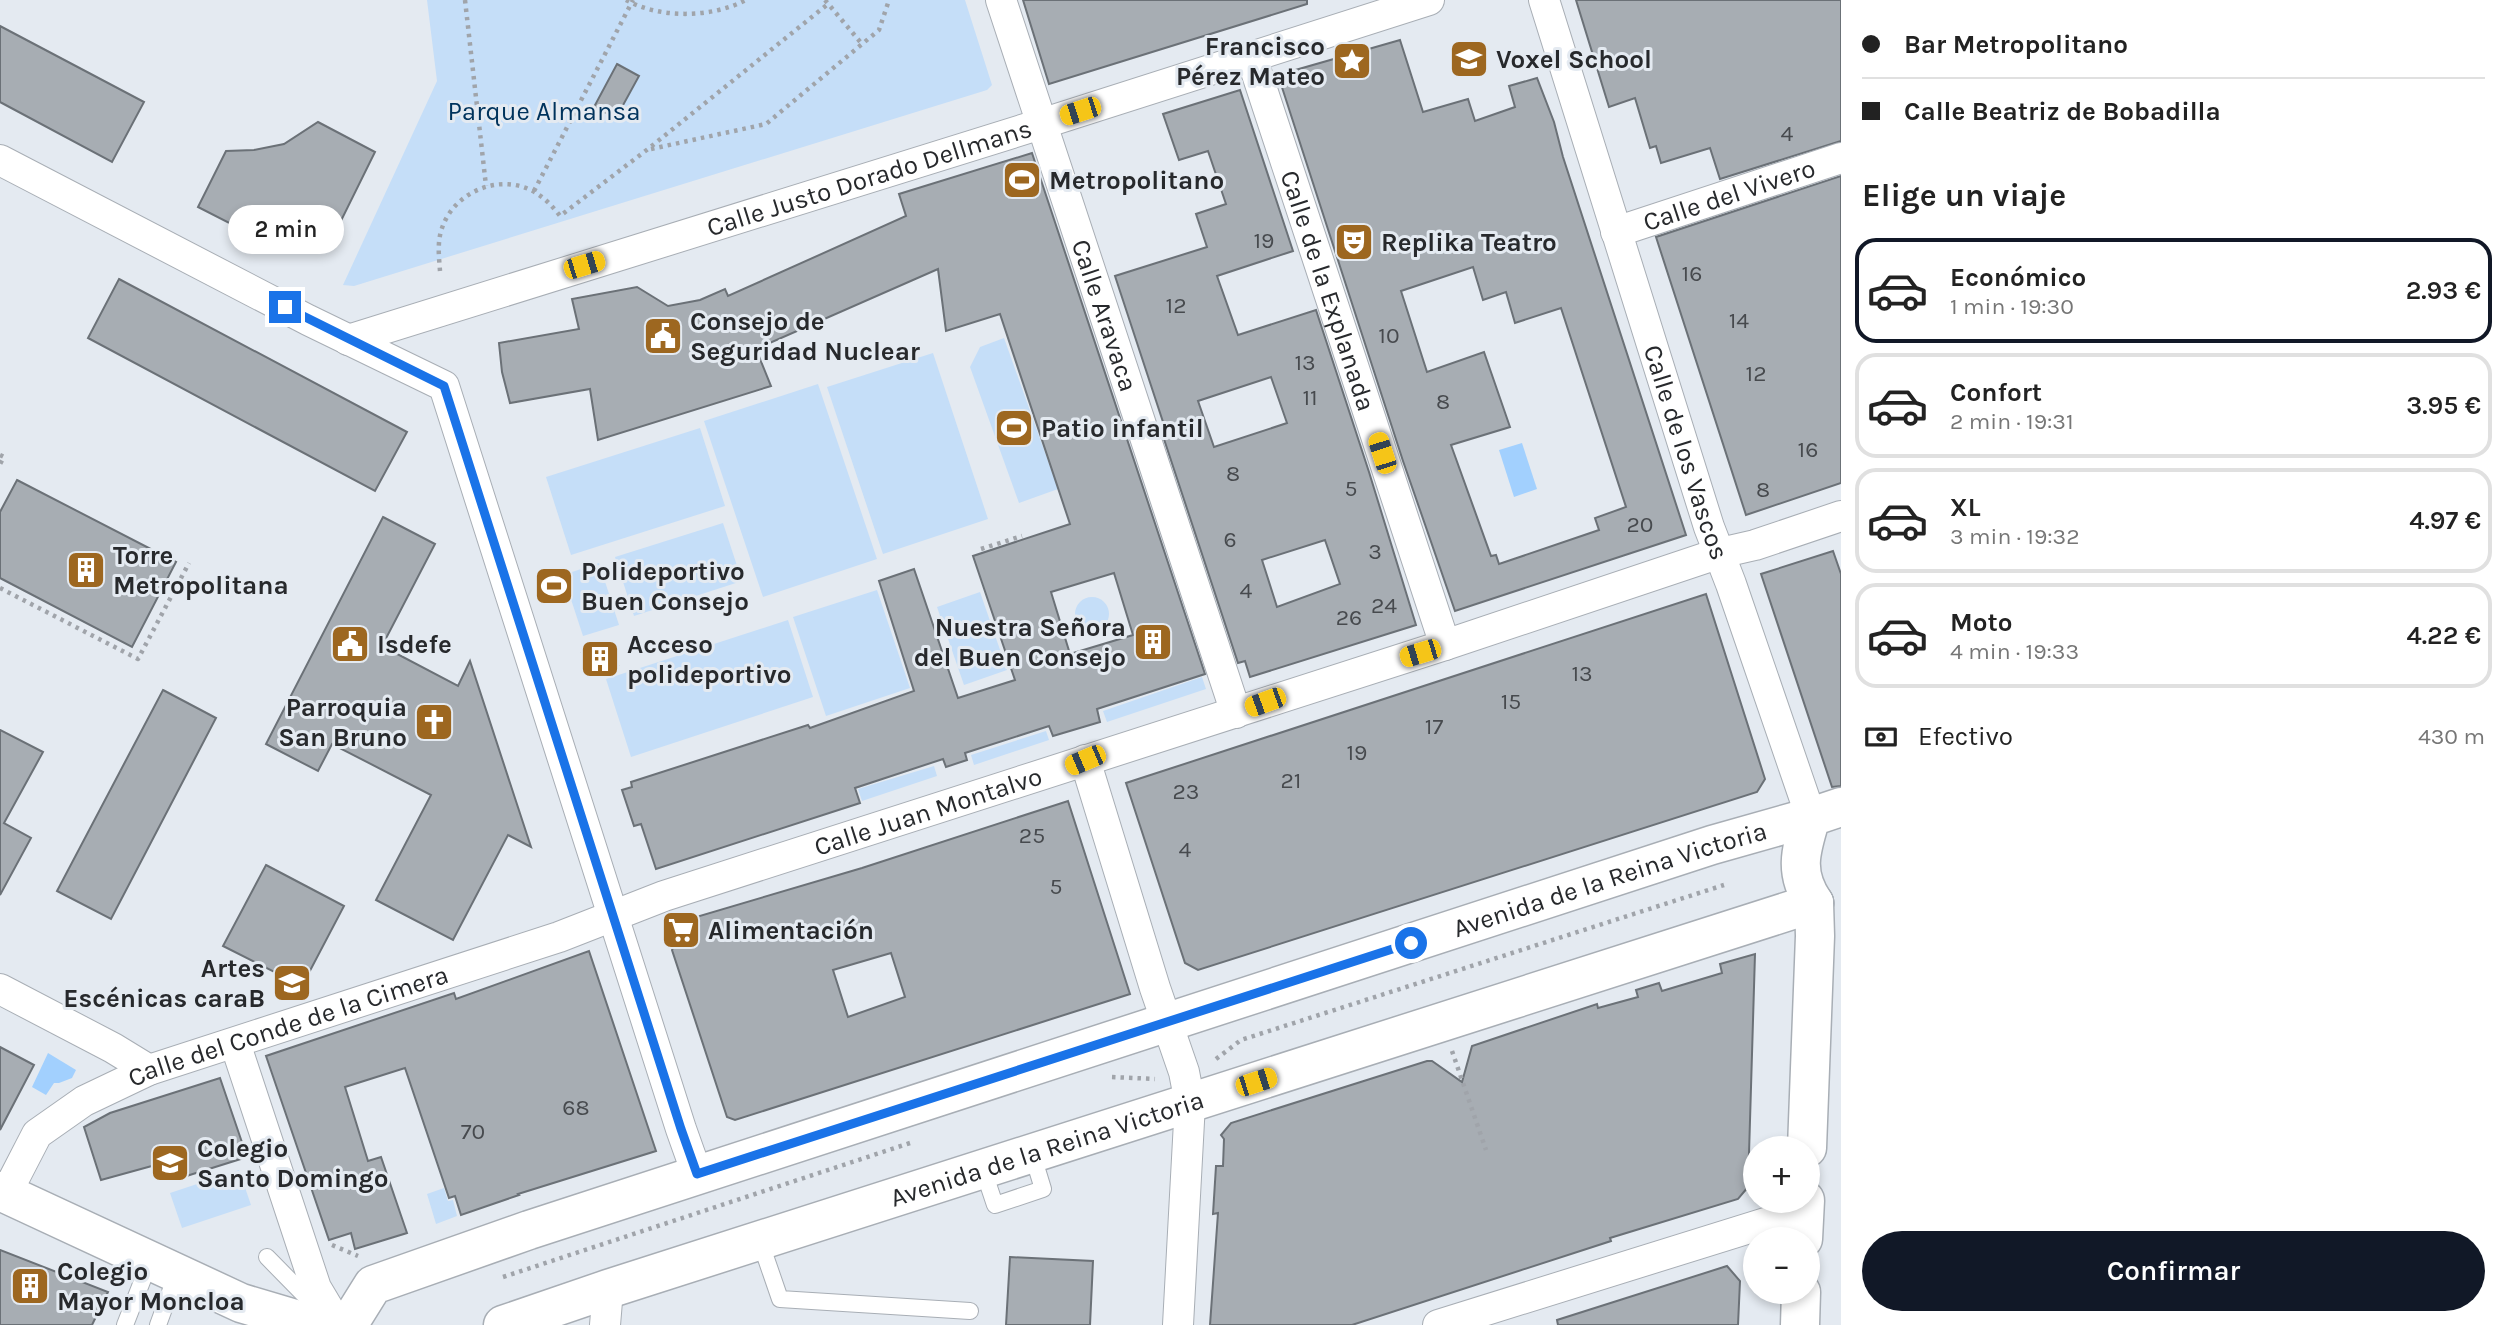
<!DOCTYPE html>
<html lang="es">
<head>
<meta charset="utf-8">
<style>
	:root { --surface:#fff; --page:#f2f2f2; --text:#222; --muted:#767676; --line:#e0e0e0; --accent:#111827 }
	body { margin:0; font-family:Karla,sans-serif; background:var(--page); color:var(--text); height:100vh; display:flex; flex-direction:column; font-size:26px; white-space:nowrap }
	* { box-sizing:border-box; margin:0 }
	p { font-size:23px; color:var(--muted) }
	.icon { flex:none; width:38px; height:38px; fill:none; stroke:currentColor; stroke-width:2; stroke-linecap:round; stroke-linejoin:round }
	.map { position:relative; flex:1; overflow:hidden }
	.side { display:flex; flex-direction:column; background:var(--surface); width:665px }
	.side>* { flex:none }
	.top-card { display:grid; align-content:center; height:154px; padding:0 21px; background:var(--surface) }
	.fabs { position:absolute; left:1743px; top:1136px; display:grid; gap:14px }
	.fabs a { display:grid; place-items:center; width:77px; height:77px; border-radius:50%; background:var(--surface); box-shadow:0 4px 10px #0003; font-size:35px }
	.end { position:absolute; width:32px; height:32px; margin:-16px; border:9px solid #1a73e8; background:#fff; box-shadow:0 0 0 4px #fff }
	.from { border-radius:50% }
	.bubble { position:absolute; height:49px; border-radius:24px; background:var(--surface); box-shadow:0 4px 10px #0003; font-size:23px; font-weight:600; line-height:49px; text-align:center }
	.car { position:absolute; width:21px; height:42px; margin:-21px -10px; border-radius:9px; box-shadow:0 0 5px 2px #0007; background:linear-gradient(#f5c518 24%,#345 0 40%,#f5c518 0 76%,#345 0 86%,#f5c518 0) }
	.top-card b { display:flex; align-items:center; gap:24px; height:66px; font-size:26px }
	.top-card b+b { border-top:2px solid var(--line) }
	.top-card i { width:18px; height:18px; background:var(--text) }
	ul { padding:0; list-style:none }
	li { display:flex; align-items:center; gap:21px; height:105px; margin:0 14px 10px; padding:0 7px; border:4px solid var(--line); border-radius:21px }
	li div { flex:1 }
	li b { display:block; font-size:26px }
	li em { font-style:normal; font-weight:600 }
	li.active { border-color:var(--accent) }
	li>.icon { width:63px; height:63px; stroke-width:1.5 }
	h2 { padding:0 21px; font-size:32px; line-height:84px }
	.pay { display:flex; align-items:center; gap:18px; height:77px; padding:0 21px; font-size:26px }
	.pay p { margin-inline-start:auto }
	.button { display:flex; gap:14px; margin-top:auto; padding:14px 21px }
	.button a { flex:1; height:80px; border-radius:42px; background:var(--accent); color:#fff; font-size:28px; font-weight:600; line-height:80px; text-align:center }
	main { display:flex; flex:1; min-height:0 }
	.map>svg:first-child { display:block }
	.green { fill:#c5def8 }
	.water { fill:#a2d0fe }
	.building { fill:#a7adb3; stroke:#6b7177; stroke-width:2; fill-rule:evenodd }
	.lines { fill:none; stroke-linecap:round; stroke-linejoin:round }
	.service-casing { stroke:#a8aeb5; stroke-width:18 }
	.minor-casing { stroke:#a8aeb5; stroke-width:32 }
	.tertiary-casing { stroke:#a8aeb5; stroke-width:41 }
	.primary-casing { stroke:#a8aeb5; stroke-width:41 }
	.path { stroke:#a0a4aa; stroke-width:4.5; stroke-dasharray:3.5 5; stroke-linecap:butt }
	.service { stroke:#fff; stroke-width:16 }
	.minor { stroke:#fff; stroke-width:30 }
	.tertiary { stroke:#fff; stroke-width:38 }
	.primary { stroke:#fff; stroke-width:38 }
	.route { stroke:#1a73e8; stroke-width:9 }
	.labels { text-anchor:middle; dominant-baseline:central; stroke-width:6; stroke-linejoin:round; paint-order:stroke }
	.number-label { font-size:23px; fill:#474a4e }
	.poi-label { font-size:26px; font-weight:bold; fill:#27292c; stroke:#e4eaf1; text-anchor:start }
	.park-label { font-size:26px; fill:#00335c; stroke:#e4eaf1 }
	.street-label { font-size:26px; fill:#27292c; stroke:#e4eaf1 }
</style>
</head>
<body>
<main>
<div class="map">
<svg width="1841" height="1325" viewBox="0 0 1841 1325">
	<rect width="100%" height="100%" fill="#e4eaf1"/>
	<!-- green -->
	<g class="green">
		<polygon points="427,0 965,0 992,85 987,90 354,286 343,285 437,81"/>
		<polygon points="1004,338 1058,489 1019,503 970,367 980,347"/>
		<polygon points="933,353 988,519 883,554 827,387"/>
		<polygon points="818,384 877,559 763,597 704,421"/>
		<polygon points="700,428 725,506 571,555 546,477"/>
		<polygon points="723,523 742,581 634,616 615,557"/>
		<polygon points="599,563 619,625 583,636 563,575"/>
		<polygon points="877,590 910,688 826,716 793,617"/>
		<polygon points="980,592 1007,670 964,685 937,607"/>
		<circle cx="1092" cy="614" r="17"/>
		<polygon points="788,620 813,697 631,757 606,679"/>
		<polygon points="1202,677 1206,689 1107,722 1103,711"/>
		<polygon points="1046,731 1049,740 974,765 971,755"/>
		<polygon points="934,766 937,776 862,801 858,789"/>
		<polygon points="239,1170 251,1205 182,1228 170,1193"/>
		<polygon points="444,1188 448,1201 453,1200 457,1216 436,1224 427,1194"/>
	</g>
	<!-- water -->
	<g class="water">
		<polygon points="1522,443 1537,489 1514,497 1499,450"/>
		<polygon points="48,1053 76,1070 72,1078 59,1083 54,1083 46,1095 32,1087"/>
	</g>
	<!-- building -->
	<g class="building">
		<polygon points="1023,0 1307,0 1307,4 1049,84"/>
		<polygon points="1576,0 1841,0 1841,141 1720,179 1710,148 1661,163 1656,146 1650,148 1635,98 1609,107"/>
		<polygon points="0,26 144,102 112,162 0,102"/>
		<path d="M1400,40L1423,112L1468,99L1475,121L1515,107L1509,86L1537,78L1554,122L1563,157L1686,535L1455,611L1403,461L1278,75ZM1473,267L1483,300L1506,292L1515,323L1561,308L1626,507L1595,518L1599,530L1499,564L1496,555L1491,556L1451,445L1510,427L1484,352L1427,372L1401,291Z"/>
		<polygon points="617,64 639,76 616,118 594,107"/>
		<path d="M1240,90L1293,251L1217,276L1238,335L1316,310L1369,472L1416,625L1250,677L1245,661L1238,663L1160,427L1164,425L1115,276L1207,247L1196,214L1226,204L1208,151L1179,160L1163,114ZM1271,377L1287,423L1214,447L1198,401ZM1325,540L1340,584L1277,607L1262,560Z"/>
		<polygon points="318,122 375,152 331,241 316,230 295,236 286,252 198,207 226,151 254,150 284,144"/>
		<path d="M1032,153L1205,674L1097,709L1100,722L1053,736L1049,726L965,753L967,760L946,767L943,759L855,788L860,803L656,869L641,824L634,826L622,790L632,787L631,782L808,725L810,728L914,691L879,581L914,569L958,698L1015,680L973,556L1070,524L1000,314L946,331L938,269L756,349L771,386L598,440L590,389L510,403L502,372L499,343L579,329L572,299L637,287L668,306L700,300L725,289L728,296L906,216L899,194ZM1114,573L1133,635L1070,654L1051,592Z"/>
		<polygon points="1841,176 1841,483 1746,515 1656,237"/>
		<polygon points="119,279 407,432 375,491 88,338"/>
		<polygon points="17,480 176,562 132,647 0,578 0,512"/>
		<polygon points="383,517 435,544 382,646 458,686 470,661 531,847 508,835 453,940 376,900 431,795 332,744 318,771 266,744"/>
		<polygon points="1833,551 1841,574 1841,786 1832,787 1761,574"/>
		<polygon points="1706,594 1765,779 1757,792 1198,970 1185,963 1126,783"/>
		<polygon points="611,643 618,665 590,675 582,653"/>
		<polygon points="163,690 216,718 111,919 57,891"/>
		<polygon points="0,730 43,752 4,823 31,838 0,895"/>
		<path d="M1068,801L1130,994L735,1120L727,1117L672,950L686,920L862,868ZM891,953L905,997L848,1017L833,970Z"/>
		<polygon points="266,865 344,906 302,986 223,946"/>
		<polygon points="589,951 656,1151 518,1194 519,1195 461,1215 455,1196 449,1198 405,1068 345,1087 368,1161 381,1157 407,1233 355,1249 351,1233 329,1240 266,1056 454,993 456,999"/>
		<polygon points="1755,954 1748,1187 1738,1199 1610,1238 1611,1241 1352,1325 1210,1325 1218,1213 1213,1214 1216,1166 1223,1166 1224,1139 1221,1135 1231,1123 1427,1061 1432,1061 1462,1082 1472,1046 1597,1004 1598,1008 1638,997 1636,990 1659,983 1662,991 1722,973 1720,964"/>
		<polygon points="0,1047 34,1065 0,1130"/>
		<polygon points="220,1078 247,1157 177,1179 170,1161 101,1180 84,1127 110,1113"/>
		<polygon points="0,1250 108,1292 92,1325 0,1325"/>
		<polygon points="1010,1257 1093,1261 1090,1325 1006,1325"/>
		<polygon points="1727,1266 1740,1281 1738,1325 1558,1325 1557,1320"/>
	</g>
	<g class="lines">
		<!-- service casing -->
		<g class="service-casing">
			<g id="service">
				<polyline points="983,1169 995,1205 1043,1189 1032,1153"/>
				<polyline points="760,1241 780,1299 970,1311"/>
				<polyline points="267,1257 317,1308"/>
				<polyline points="125,1325 150,1261"/>
				<polyline points="158,1325 177,1273"/>
			</g>
		</g>
		<!-- minor casing -->
		<g class="minor-casing">
			<g id="minor">
				<path id="s1" d="M1001,0L1236,713"/>
				<path id="s2" d="M1544,0L1709,527L1731,584L1811,817"/>
				<path id="s3" d="M1251,56L1445,645"/>
				<polyline points="0,160 308,320 444,386 681,1129 697,1174"/>
				<path id="s4" d="M1616,232L1841,158"/>
				<path id="s5" d="M348,340L1041,124L1429,0"/>
				<polyline points="1085,760 1155,988 1184,1072 1190,1103 1178,1325"/>
				<polyline points="0,989 113,1048 149,1070"/>
				<polyline points="235,1043 316,1288 338,1325"/>
				<path id="s6" d="M6,1194L37,1134L84,1101L149,1070L559,937L664,896L1445,645L1720,553L1755,545L1841,516"/>
				<polyline points="605,1325 608,1289"/>
				<polyline points="1438,1325 1804,1211"/>
			</g>
		</g>
		<!-- tertiary casing -->
		<g class="tertiary-casing">
			<g id="tertiary">
				<polyline points="0,1191 241,1303 315,1325"/>
				<path id="s7" d="M348,1325L373,1285L529,1230L1712,845L1811,817"/>
				<path id="s8" d="M503,1325L608,1289L1814,903"/>
			</g>
		</g>
		<!-- primary casing -->
		<g class="primary-casing">
			<g id="primary">
				<path d="M1814,903C1793,872 1801,850 1811,817L1841,807"/>
				<polyline points="1807,1148 1815,936 1814,903"/>
				<polyline points="1803,1239 1805,1200"/>
				<polyline points="1800,1325 1801,1292"/>
			</g>
		</g>
		<!-- path -->
		<g class="path">
			<polyline points="465,0 486,186"/>
			<path d="M626,0C661,19 711,18 746,0"/>
			<polyline points="825,0 862,44"/>
			<polyline points="651,149 766,124 879,30 889,0"/>
			<polyline points="534,191 633,0"/>
			<path d="M440,271C439,257 437,242 442,228C455,190 503,172 536,193C546,199 553,207 560,216L648,149L828,4"/>
			<polyline points="0,455 4,457 0,464"/>
			<polyline points="981,549 1022,536"/>
			<polyline points="0,588 138,659 189,563"/>
			<polyline points="1452,1051 1486,1150"/>
			<polyline points="1216,1059 1241,1040 1724,885"/>
			<polyline points="1112,1077 1155,1079"/>
			<polyline points="332,1245 358,1256"/>
			<polyline points="503,1277 910,1143"/>
		</g>
		<!-- service -->
		<use href="#service" class="service"/>
		<!-- minor -->
		<use href="#minor" class="minor"/>
		<!-- tertiary -->
		<use href="#tertiary" class="tertiary"/>
		<!-- primary -->
		<use href="#primary" class="primary"/>
	</g>
	<g class="lines">
		<!-- route -->
		<polyline class="route" points="285,307 444,386 681,1129 697,1174 1411,943"/>
	</g>
	<!-- icons -->
	<defs>
		<g id="university-square" transform="scale(2.0125)"><rect x="-9" y="-9" width="18" height="18" rx="4" fill="#9d6720" stroke="#e4eaf1"/><path d="M0-5L7-2L0 1L-7-2ZM-4 1L0 2.5L4 1V4Q0 6-4 4Z" fill="#fff"/></g>
		<g id="sight-square" transform="scale(2.0125)"><rect x="-9" y="-9" width="18" height="18" rx="4" fill="#9d6720" stroke="#e4eaf1"/><path d="M0-6L1.8-2.2L6-1.7L2.9 1.2L3.7 5.4L0 3.3L-3.7 5.4L-2.9 1.2L-6-1.7L-1.8-2.2Z" fill="#fff"/></g>
		<g id="stadium-square" transform="scale(2.0125)"><rect x="-9" y="-9" width="18" height="18" rx="4" fill="#9d6720" stroke="#e4eaf1"/><path d="M0-5a6.5 5 0 1 0 0 10a6.5 5 0 1 0 0-10ZM-3.5-1.8h7v3.6h-7Z" fill="#fff"/></g>
		<g id="theatre-square" transform="scale(2.0125)"><rect x="-9" y="-9" width="18" height="18" rx="4" fill="#9d6720" stroke="#e4eaf1"/><path d="M-5-5.5Q0-4 5-5.5V0Q5 5 0 6Q-5 5-5 0ZM-3.3-2.5H-1v1.5H-3.3ZM1-2.5H3.3v1.5H1ZM-2.8 1Q0 5.5 2.8 1Z" fill="#fff"/></g>
		<g id="civic-square" transform="scale(2.0125)"><rect x="-9" y="-9" width="18" height="18" rx="4" fill="#9d6720" stroke="#e4eaf1"/><path d="M-.6-6.5H3V-4.5H.6V-3L4-1V1h2V6H-6V1h2V-1L-.6-3ZM-1.2 2.5V6h2.4V2.5Z" fill="#fff"/></g>
		<g id="building-square" transform="scale(2.0125)"><rect x="-9" y="-9" width="18" height="18" rx="4" fill="#9d6720" stroke="#e4eaf1"/><path d="M-4-6H4V6H1V3H-1V6H-4ZM-2.5-4.3h1.7v1.8h-1.7ZM.8-4.3h1.7v1.8H.8ZM-2.5-1h1.7V.8h-1.7ZM.8-1h1.7V.8H.8Z" fill="#fff"/></g>
		<g id="church-square" transform="scale(2.0125)"><rect x="-9" y="-9" width="18" height="18" rx="4" fill="#9d6720" stroke="#e4eaf1"/><path d="M-1.2-6h2.4v3.5h3.3v2.4h-3.3V6h-2.4V-.1h-3.3v-2.4h3.3Z" fill="#fff"/></g>
		<g id="supermarket-square" transform="scale(2.0125)"><rect x="-9" y="-9" width="18" height="18" rx="4" fill="#9d6720" stroke="#e4eaf1"/><path d="M-6-5.5h2.5l.6 2H6L4.5 2H-2.5L-4.4-4H-6ZM-1.5 3.2a1.3 1.3 0 1 0 .1 0ZM3 3.2a1.3 1.3 0 1 0 .1 0Z" fill="#fff"/></g>
		<g id="school-square" transform="scale(2.0125)"><rect x="-9" y="-9" width="18" height="18" rx="4" fill="#9d6720" stroke="#e4eaf1"/><path d="M0-5L7-2L0 1L-7-2ZM-4 1L0 2.5L4 1V4Q0 6-4 4Z" fill="#fff"/></g>
	</defs>
	<g fill-rule="evenodd">
		<use href="#university-square" x="1469" y="59"/>
		<use href="#sight-square" x="1352" y="61"/>
		<use href="#stadium-square" x="1022" y="180"/>
		<use href="#theatre-square" x="1354" y="242"/>
		<use href="#civic-square" x="663" y="336"/>
		<use href="#stadium-square" x="1014" y="428"/>
		<use href="#building-square" x="86" y="570"/>
		<use href="#stadium-square" x="554" y="586"/>
		<use href="#building-square" x="1153" y="642"/>
		<use href="#civic-square" x="350" y="644"/>
		<use href="#building-square" x="600" y="659"/>
		<use href="#church-square" x="434" y="722"/>
		<use href="#supermarket-square" x="681" y="930"/>
		<use href="#school-square" x="292" y="983"/>
		<use href="#school-square" x="170" y="1163"/>
		<use href="#building-square" x="30" y="1286"/>
	</g>
	<g class="labels">
		<!-- number labels -->
		<g class="number-label">
			<text x="1787" y="133">4</text>
			<text x="1264" y="240">19</text>
			<text x="1692" y="273">16</text>
			<text x="1176" y="305">12</text>
			<text x="1739" y="320">14</text>
			<text x="1389" y="335">10</text>
			<text x="1305" y="362">13</text>
			<text x="1756" y="373">12</text>
			<text x="1310" y="397">11</text>
			<text x="1443" y="401">8</text>
			<text x="1808" y="449">16</text>
			<text x="1233" y="473">8</text>
			<text x="1351" y="488">5</text>
			<text x="1763" y="489">8</text>
			<text x="1640" y="524">20</text>
			<text x="1230" y="539">6</text>
			<text x="1375" y="551">3</text>
			<text x="1246" y="590">4</text>
			<text x="1384" y="605">24</text>
			<text x="1349" y="617">26</text>
			<text x="1582" y="673">13</text>
			<text x="1511" y="701">15</text>
			<text x="1434" y="726">17</text>
			<text x="1357" y="752">19</text>
			<text x="1291" y="780">21</text>
			<text x="1186" y="791">23</text>
			<text x="1032" y="835">25</text>
			<text x="1185" y="849">4</text>
			<text x="1056" y="886">5</text>
			<text x="576" y="1107">68</text>
			<text x="473" y="1131">70</text>
		</g>
		<!-- poi labels -->
		<g class="poi-label">
			<text x="1325" y="46" text-anchor="end">Francisco<tspan x="1325" dy="30">Pérez Mateo</tspan></text>
			<text x="1496" y="59">Voxel School</text>
			<text x="1049" y="180">Metropolitano</text>
			<text x="1381" y="242">Replika Teatro</text>
			<text x="690" y="321">Consejo de<tspan x="690" dy="30">Seguridad Nuclear</tspan></text>
			<text x="1041" y="428">Patio infantil</text>
			<text x="113" y="555">Torre<tspan x="113" dy="30">Metropolitana</tspan></text>
			<text x="581" y="571">Polideportivo<tspan x="581" dy="30">Buen Consejo</tspan></text>
			<text x="1126" y="627" text-anchor="end">Nuestra Señora<tspan x="1126" dy="30">del Buen Consejo</tspan></text>
			<text x="377" y="644">Isdefe</text>
			<text x="627" y="644">Acceso<tspan x="627" dy="30">polideportivo</tspan></text>
			<text x="407" y="707" text-anchor="end">Parroquia<tspan x="407" dy="30">San Bruno</tspan></text>
			<text x="708" y="930">Alimentación</text>
			<text x="265" y="968" text-anchor="end">Artes<tspan x="265" dy="30">Escénicas caraB</tspan></text>
			<text x="197" y="1148">Colegio<tspan x="197" dy="30">Santo Domingo</tspan></text>
			<text x="57" y="1271">Colegio<tspan x="57" dy="30">Mayor Moncloa</tspan></text>
		</g>
		<!-- park labels -->
		<g class="park-label">
			<text x="544" y="111">Parque Almansa</text>
		</g>
		<!-- street labels -->
		<g class="street-label">
			<text stroke="none"><textPath href="#s5" startOffset="546">Calle Justo Dorado Dellmans</textPath></text>
			<text stroke="none"><textPath href="#s4" startOffset="119">Calle del Vivero</textPath></text>
			<text stroke="none"><textPath href="#s3" startOffset="247">Calle de la Explanada</textPath></text>
			<text stroke="none"><textPath href="#s1" startOffset="332">Calle Aravaca</textPath></text>
			<text stroke="none"><textPath href="#s2" startOffset="474">Calle de los Vascos</textPath></text>
			<text stroke="none"><textPath href="#s6" startOffset="1018">Calle Juan Montalvo</textPath></text>
			<text stroke="none"><textPath href="#s7" startOffset="1349">Avenida de la Reina Victoria</textPath></text>
			<text stroke="none"><textPath href="#s6" startOffset="343">Calle del Conde de la Cimera</textPath></text>
			<text stroke="none"><textPath href="#s8" startOffset="572">Avenida de la Reina Victoria</textPath></text>
		</g>
	</g>
</svg>
<div class="fabs">
<a>+</a>
<a>−</a>
</div>
<i class="end from" style="left:1411px;top:943px"></i>
<i class="end" style="left:285px;top:307px"></i>
<div class="bubble" style="left:228px;top:205px;width:116px">2 min</div>
<i class="car" style="left:1080px;top:111px;rotate:252deg"></i>
<i class="car" style="left:584px;top:265px;rotate:73deg"></i>
<i class="car" style="left:1382px;top:453px;rotate:342deg"></i>
<i class="car" style="left:1420px;top:653px;rotate:253deg"></i>
<i class="car" style="left:1265px;top:702px;rotate:250deg"></i>
<i class="car" style="left:1085px;top:760px;rotate:247deg"></i>
<i class="car" style="left:1256px;top:1082px;rotate:72deg"></i>
</div>
<section class="side">
<div class="top-card">
<b><i class="from"></i>Bar Metropolitano</b>
<b><i></i>Calle Beatriz de Bobadilla</b>
</div>
<h2>Elige un viaje</h2>
<ul>
<li class="active"><svg class="icon" aria-label="car" viewBox="0 0 24 24"><path d="M5 17H2v-5l4-1 3-4h7l3 4 3 1v5h-3M9 17h6M6 11h13"/><circle cx="7" cy="17" r="2"/><circle cx="17" cy="17" r="2"/></svg><div><b>Económico</b><p>1 min · 19:30</p></div><em>2.93 €</em></li>
<li><svg class="icon" aria-label="car" viewBox="0 0 24 24"><path d="M5 17H2v-5l4-1 3-4h7l3 4 3 1v5h-3M9 17h6M6 11h13"/><circle cx="7" cy="17" r="2"/><circle cx="17" cy="17" r="2"/></svg><div><b>Confort</b><p>2 min · 19:31</p></div><em>3.95 €</em></li>
<li><svg class="icon" aria-label="car" viewBox="0 0 24 24"><path d="M5 17H2v-5l4-1 3-4h7l3 4 3 1v5h-3M9 17h6M6 11h13"/><circle cx="7" cy="17" r="2"/><circle cx="17" cy="17" r="2"/></svg><div><b>XL</b><p>3 min · 19:32</p></div><em>4.97 €</em></li>
<li><svg class="icon" aria-label="car" viewBox="0 0 24 24"><path d="M5 17H2v-5l4-1 3-4h7l3 4 3 1v5h-3M9 17h6M6 11h13"/><circle cx="7" cy="17" r="2"/><circle cx="17" cy="17" r="2"/></svg><div><b>Moto</b><p>4 min · 19:33</p></div><em>4.22 €</em></li>
</ul>
<div class="pay"><svg class="icon" aria-label="cash" viewBox="0 0 24 24"><path d="M3 7h18v10H3z"/><circle cx="12" cy="12" r="2"/></svg>Efectivo<p>430 m</p></div>
<div class="button"><a>Confirmar</a></div>
</section>
</main>
</body>
</html>
